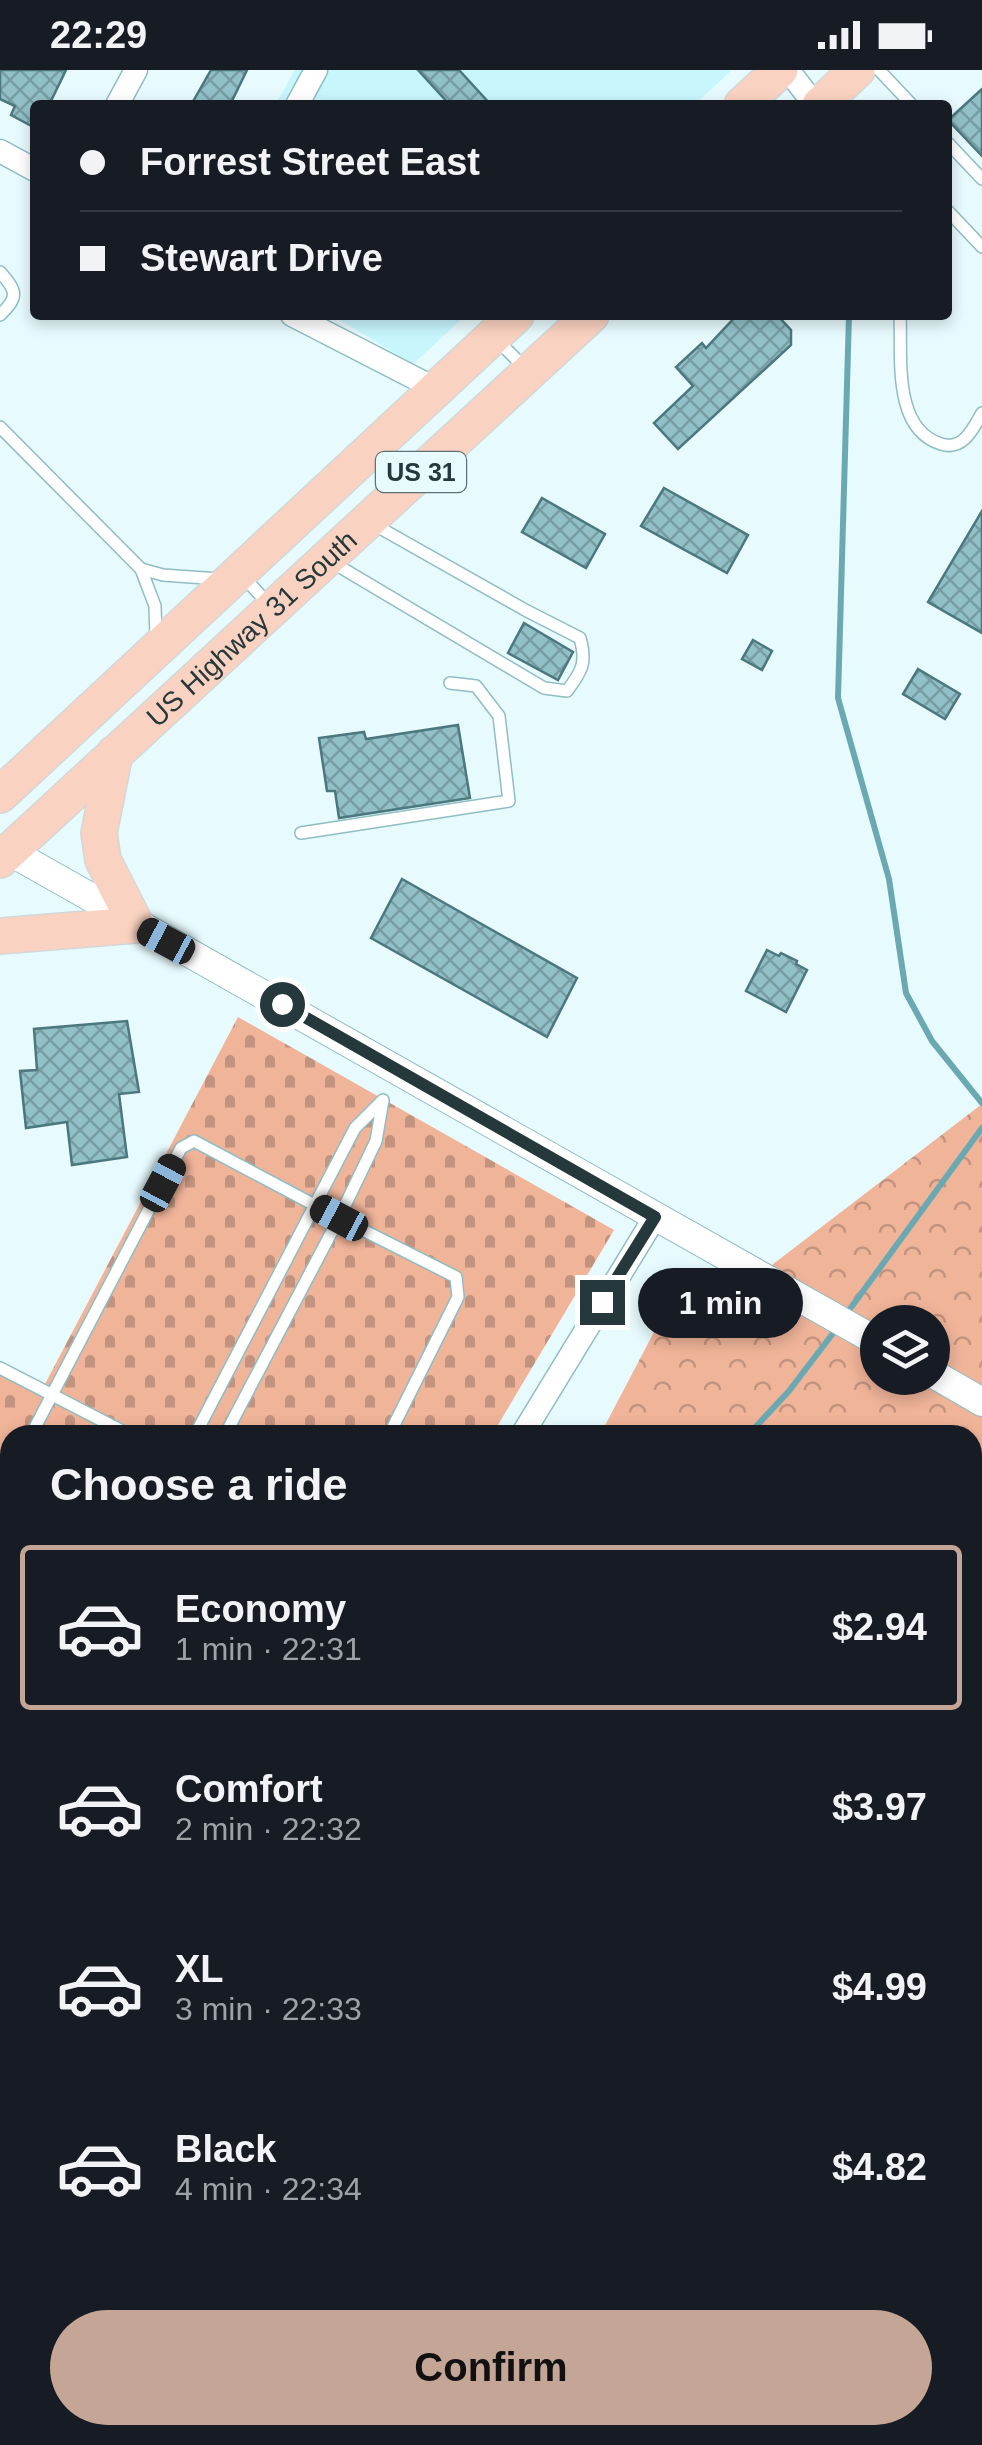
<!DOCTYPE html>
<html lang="en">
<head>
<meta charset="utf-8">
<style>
	:root { --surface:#171b24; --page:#242831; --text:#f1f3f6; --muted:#9ea1a6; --line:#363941; --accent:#c4a596 }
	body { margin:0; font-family:Helvetica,sans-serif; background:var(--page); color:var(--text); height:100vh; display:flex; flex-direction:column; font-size:38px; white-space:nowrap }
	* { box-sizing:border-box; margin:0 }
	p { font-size:32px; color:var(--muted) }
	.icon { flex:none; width:55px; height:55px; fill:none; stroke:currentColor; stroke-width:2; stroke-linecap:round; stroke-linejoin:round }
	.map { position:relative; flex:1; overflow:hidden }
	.details { position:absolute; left:0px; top:1355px; width:982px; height:1020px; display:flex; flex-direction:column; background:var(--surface); border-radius:30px 30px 0 0; box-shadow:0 5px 15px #0003 }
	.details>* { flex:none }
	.guide { position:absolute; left:30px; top:30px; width:922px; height:220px; border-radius:10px; box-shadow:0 5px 15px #0003; display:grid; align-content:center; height:220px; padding:0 50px; background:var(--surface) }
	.buttons { position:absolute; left:860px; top:1235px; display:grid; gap:20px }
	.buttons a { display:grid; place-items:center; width:90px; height:90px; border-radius:50%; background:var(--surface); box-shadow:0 5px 15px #0003; font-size:50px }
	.end { position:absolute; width:45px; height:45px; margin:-22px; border:12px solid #25383b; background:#fff; box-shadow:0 0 0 5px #fff }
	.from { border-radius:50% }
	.bubble { position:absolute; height:70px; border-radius:35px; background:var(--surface); box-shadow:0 5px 15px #0003; font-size:32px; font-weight:700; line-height:70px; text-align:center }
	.car { position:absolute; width:30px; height:60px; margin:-30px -15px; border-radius:12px; box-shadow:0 0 8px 2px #0007; background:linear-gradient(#222 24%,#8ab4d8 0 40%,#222 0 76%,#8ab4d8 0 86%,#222 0) }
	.guide b { display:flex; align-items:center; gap:35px; height:95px; font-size:38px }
	.guide b+b { border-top:2px solid var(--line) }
	.guide i { width:25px; height:25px; background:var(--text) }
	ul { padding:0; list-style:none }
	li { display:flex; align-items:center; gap:30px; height:165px; margin:0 20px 15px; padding:0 30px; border:5px solid transparent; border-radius:10px }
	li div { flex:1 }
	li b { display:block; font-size:38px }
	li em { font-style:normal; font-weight:700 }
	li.current { border-color:var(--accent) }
	li>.icon { width:90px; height:90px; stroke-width:1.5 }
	h2 { padding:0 50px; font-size:45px; line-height:120px }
	.button { display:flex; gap:20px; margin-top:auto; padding:20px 50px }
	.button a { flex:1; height:115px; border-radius:60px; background:var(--accent); color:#111; font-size:40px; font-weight:700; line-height:115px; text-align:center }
	.status { display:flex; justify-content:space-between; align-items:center; height:70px; padding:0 50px; background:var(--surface); direction:ltr }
	.status svg { height:28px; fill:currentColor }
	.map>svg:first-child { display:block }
	.built { fill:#c8f6fd }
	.industrial { fill:url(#industrial-grid) }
	.cemetery { fill:url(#cemetery-stones) }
	.park { fill:url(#park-crowns); fill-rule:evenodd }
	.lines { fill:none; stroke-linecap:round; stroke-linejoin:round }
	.stream { stroke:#6ba9b2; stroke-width:6 }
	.building { fill:url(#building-cross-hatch); stroke:#4b777e; stroke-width:2.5 }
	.service-casing { stroke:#8fbdc4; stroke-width:14 }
	.minor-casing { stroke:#8fbdc4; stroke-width:25 }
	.tertiary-casing { stroke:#8fbdc4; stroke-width:30 }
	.primary-casing { stroke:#d3d7d8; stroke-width:38 }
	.service { stroke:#fff; stroke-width:11 }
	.minor { stroke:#fff; stroke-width:22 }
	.tertiary { stroke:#fff; stroke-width:28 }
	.primary { stroke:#fad2c1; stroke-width:35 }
	.route { stroke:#25383b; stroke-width:12 }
	.labels { text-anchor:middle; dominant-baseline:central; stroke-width:10; stroke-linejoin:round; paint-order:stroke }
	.shield { fill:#e7fafd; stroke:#5f7275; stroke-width:2.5 }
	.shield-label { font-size:25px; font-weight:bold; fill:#25383b }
	.street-label { font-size:28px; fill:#25383b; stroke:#e7fafd }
</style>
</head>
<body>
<div class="status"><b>22:29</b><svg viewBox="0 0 49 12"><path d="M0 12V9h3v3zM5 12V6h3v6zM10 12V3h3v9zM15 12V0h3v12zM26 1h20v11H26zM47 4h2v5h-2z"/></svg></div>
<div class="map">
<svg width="982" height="2375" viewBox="0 0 982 2375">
	<defs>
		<pattern id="industrial-grid" width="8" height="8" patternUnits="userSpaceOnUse" patternTransform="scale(2.5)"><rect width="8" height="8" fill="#c8f6fd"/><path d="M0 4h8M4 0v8" fill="none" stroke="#acd4da"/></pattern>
		<pattern id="cemetery-stones" width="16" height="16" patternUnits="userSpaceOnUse" patternTransform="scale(2.5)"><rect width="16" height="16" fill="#f0b499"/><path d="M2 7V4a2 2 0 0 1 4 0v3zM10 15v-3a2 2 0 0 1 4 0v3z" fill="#c2937e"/></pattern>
		<pattern id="park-crowns" width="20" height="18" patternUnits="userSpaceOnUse" patternTransform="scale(2.5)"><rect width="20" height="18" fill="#f0b499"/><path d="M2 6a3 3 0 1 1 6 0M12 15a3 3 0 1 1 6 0" fill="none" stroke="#c2937e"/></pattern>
		<pattern id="building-cross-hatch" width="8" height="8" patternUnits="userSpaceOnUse" patternTransform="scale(2.5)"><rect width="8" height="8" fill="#92c0c7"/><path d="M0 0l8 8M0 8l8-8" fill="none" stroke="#779da3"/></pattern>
	</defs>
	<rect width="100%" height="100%" fill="#e7fafd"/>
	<!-- built -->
	<g class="built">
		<polygon points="295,0 732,0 694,35 275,35"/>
		<polygon points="331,245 466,245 413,294"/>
	</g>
	<!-- industrial -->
	<polygon class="industrial" points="10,2274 10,2365 468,2365 469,2375 0,2375 0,2291"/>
	<!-- cemetery -->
	<polygon class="cemetery" points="238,947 614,1160 492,1365 10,1365 10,2176 0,2193 0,1291 45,1314"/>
	<!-- park -->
	<path class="park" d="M982,1034V2375H521L519,2365H972V1365H600L654,1262L738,1221ZM878,1252H932V1308H878Z"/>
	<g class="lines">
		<!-- stream -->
		<g class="stream">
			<polyline points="849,245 838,628 889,809 906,923 932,971 982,1033"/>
			<polyline points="847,1243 982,1058"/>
			<polyline points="748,1365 789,1321 837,1258"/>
			<polyline points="647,2365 653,2375"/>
		</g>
	</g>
	<!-- building -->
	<g class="building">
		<polygon points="0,0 66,0 49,35 35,35 35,58 11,45 15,36 0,29"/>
		<polygon points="211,0 247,0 230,35 191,35"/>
		<polygon points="418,0 459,0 491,35 450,35"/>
		<polygon points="982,19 982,86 948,50"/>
		<polygon points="737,245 777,245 791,260 791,275 678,379 654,353 693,316 676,297 702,273 706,278"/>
		<polygon points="664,418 748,465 727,503 641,456"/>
		<polygon points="542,428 605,464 586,498 522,462"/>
		<polygon points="982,441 982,563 928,532"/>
		<polygon points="524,553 573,582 558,610 508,583"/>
		<polygon points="753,570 772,581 762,600 742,589"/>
		<polygon points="918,599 960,624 945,649 903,624"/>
		<polygon points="458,655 470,728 339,748 335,721 327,721 319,668 364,662 366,669"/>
		<polygon points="402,809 577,908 547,967 371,868"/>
		<polygon points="767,880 779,886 781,883 797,891 796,894 807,900 786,942 746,921"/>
		<polygon points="127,951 139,1022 119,1024 127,1087 72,1095 67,1052 26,1058 20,1001 37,1000 34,959"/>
	</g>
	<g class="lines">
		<!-- service casing -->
		<g class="service-casing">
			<g id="service">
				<polyline points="879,0 912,35"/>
				<polyline points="948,73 982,109"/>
				<polyline points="948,141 982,177"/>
				<path d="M0,202C17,221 19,227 0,245"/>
				<path d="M900,245C902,286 892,359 941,374C963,381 973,359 982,343"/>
				<polyline points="496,269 526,299"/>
				<polyline points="0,357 141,499"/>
				<path d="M330,491L544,618L567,621C582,601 587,593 580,568L527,541L373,454"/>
				<polyline points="242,505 270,536"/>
				<polyline points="156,568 155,536 141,499 163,505 219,509"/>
				<polyline points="301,763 509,731 499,646 476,616 450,613"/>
				<polyline points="0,1298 130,1365"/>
				<polyline points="31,1365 181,1078 194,1071 339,1148 456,1207 458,1227 389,1365"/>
				<polyline points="195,1365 355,1058 383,1030 376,1071 339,1148 225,1365"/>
				<polyline points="0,1426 10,1406"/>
				<polyline points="0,1599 10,1604"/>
				<polyline points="0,1624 10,1629"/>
				<polyline points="0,1741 10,1722"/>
				<polyline points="0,1801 10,1781"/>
				<polyline points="0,1922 10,1927"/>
				<polyline points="0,2131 10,2112"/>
			</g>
		</g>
		<!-- minor casing -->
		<g class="minor-casing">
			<g id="minor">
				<polyline points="788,0 815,35"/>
				<polyline points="117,35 136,0"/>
				<polyline points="297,35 316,0"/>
				<polyline points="0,81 35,100"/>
				<polyline points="292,245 436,319"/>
				<polyline points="522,1365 655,1147"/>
				<polyline points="0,2245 10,2228"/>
			</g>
		</g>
		<!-- tertiary casing -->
		<g class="tertiary-casing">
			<g id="tertiary">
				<polyline points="9,781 878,1272"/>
				<polyline points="932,1303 982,1332"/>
			</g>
		</g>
		<!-- primary casing -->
		<g class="primary-casing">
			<g id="primary">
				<polyline points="742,35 780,0"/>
				<polyline points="820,35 857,0"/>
				<polyline points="0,725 516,245"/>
				<path id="s1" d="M0,790L591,245"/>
				<polyline points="0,866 136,855 103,790 99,763 115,683"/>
			</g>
		</g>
		<!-- service -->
		<use href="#service" class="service"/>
		<!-- minor -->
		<use href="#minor" class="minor"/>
		<!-- tertiary -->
		<use href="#tertiary" class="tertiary"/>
		<!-- primary -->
		<use href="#primary" class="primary"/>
	</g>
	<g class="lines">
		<!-- route -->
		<polyline class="route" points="282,934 655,1147 602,1232"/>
	</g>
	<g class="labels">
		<!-- shield labels -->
		<rect class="shield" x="376" y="382" width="90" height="40" rx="8"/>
		<g class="shield-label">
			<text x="421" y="402">US 31</text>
		</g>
		<!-- street labels -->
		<g class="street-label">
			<text stroke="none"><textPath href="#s1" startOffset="342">US Highway 31 South</textPath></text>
		</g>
	</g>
</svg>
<div class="buttons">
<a><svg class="icon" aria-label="layers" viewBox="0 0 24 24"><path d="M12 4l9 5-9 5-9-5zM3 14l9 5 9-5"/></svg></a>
</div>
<i class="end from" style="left:282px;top:934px"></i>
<i class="end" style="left:602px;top:1232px"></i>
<div class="bubble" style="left:638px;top:1198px;width:165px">1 min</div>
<i class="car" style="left:166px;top:871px;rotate:298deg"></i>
<i class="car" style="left:163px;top:1113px;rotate:28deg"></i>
<i class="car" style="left:339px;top:1148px;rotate:298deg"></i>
<div class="guide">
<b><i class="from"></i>Forrest Street East</b>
<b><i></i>Stewart Drive</b>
</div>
<section class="details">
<h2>Choose a ride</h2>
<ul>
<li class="current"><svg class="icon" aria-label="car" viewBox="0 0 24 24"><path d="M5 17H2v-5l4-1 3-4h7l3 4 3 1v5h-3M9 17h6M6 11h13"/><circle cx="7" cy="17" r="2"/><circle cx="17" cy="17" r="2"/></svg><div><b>Economy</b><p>1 min · 22:31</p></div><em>$2.94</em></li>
<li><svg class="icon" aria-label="car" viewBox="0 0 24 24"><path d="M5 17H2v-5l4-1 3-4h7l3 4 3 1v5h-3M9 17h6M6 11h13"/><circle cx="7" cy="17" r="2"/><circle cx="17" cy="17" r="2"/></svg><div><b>Comfort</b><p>2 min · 22:32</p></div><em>$3.97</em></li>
<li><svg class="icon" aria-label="car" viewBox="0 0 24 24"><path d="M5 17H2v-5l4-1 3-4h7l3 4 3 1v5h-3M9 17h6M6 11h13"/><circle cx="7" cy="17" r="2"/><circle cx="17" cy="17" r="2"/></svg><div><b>XL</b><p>3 min · 22:33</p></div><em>$4.99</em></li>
<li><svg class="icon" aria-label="car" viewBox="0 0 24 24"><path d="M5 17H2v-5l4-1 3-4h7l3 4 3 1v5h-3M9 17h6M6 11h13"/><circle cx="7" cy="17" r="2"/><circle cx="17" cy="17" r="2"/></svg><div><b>Black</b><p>4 min · 22:34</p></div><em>$4.82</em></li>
</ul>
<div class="button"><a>Confirm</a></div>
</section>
</div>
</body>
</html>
